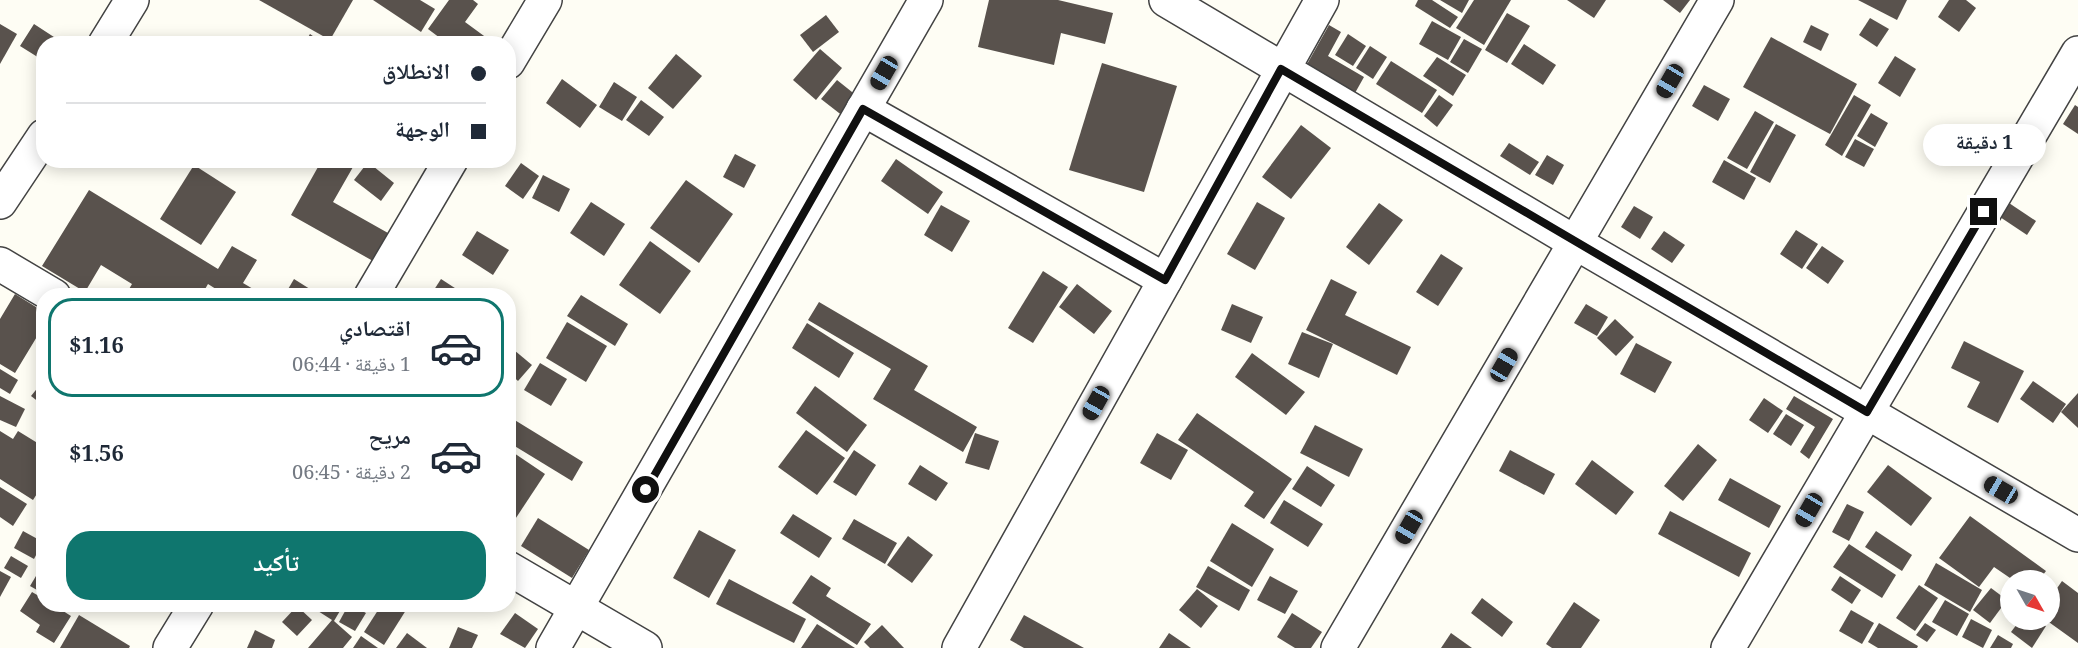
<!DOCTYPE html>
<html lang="ar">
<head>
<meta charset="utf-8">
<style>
	:root { --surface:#fff; --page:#f6f6f7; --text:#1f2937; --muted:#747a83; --line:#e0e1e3; --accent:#0f766e }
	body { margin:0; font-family:Georgia,"Noto Naskh Arabic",serif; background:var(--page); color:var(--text); direction:rtl; height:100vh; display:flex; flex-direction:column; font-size:22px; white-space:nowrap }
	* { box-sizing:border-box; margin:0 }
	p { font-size:20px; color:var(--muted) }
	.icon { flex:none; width:33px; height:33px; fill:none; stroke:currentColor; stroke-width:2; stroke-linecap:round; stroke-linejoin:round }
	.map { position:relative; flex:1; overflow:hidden; direction:ltr }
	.sheet { position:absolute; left:36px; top:288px; width:480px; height:324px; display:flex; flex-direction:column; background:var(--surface); border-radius:24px; box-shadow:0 3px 15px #0003; direction:rtl }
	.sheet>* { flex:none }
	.banner { position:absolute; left:36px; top:36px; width:480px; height:132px; border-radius:24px; box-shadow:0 3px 15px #0003; direction:rtl; display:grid; align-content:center; height:132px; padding:0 30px; background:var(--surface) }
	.needle { width:39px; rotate:129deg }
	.fabs { position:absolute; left:2000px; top:570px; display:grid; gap:12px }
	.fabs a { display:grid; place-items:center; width:60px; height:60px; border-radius:50%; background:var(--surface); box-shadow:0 3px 15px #0003; font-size:30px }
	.end { position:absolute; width:27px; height:27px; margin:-14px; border:8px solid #101010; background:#fff; box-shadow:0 0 0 3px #fff }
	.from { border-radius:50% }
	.bubble { position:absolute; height:42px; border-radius:21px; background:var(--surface); box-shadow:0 3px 15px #0003; font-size:20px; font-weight:700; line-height:42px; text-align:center; direction:rtl }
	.car { position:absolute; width:18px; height:36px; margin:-18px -9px; border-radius:8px; box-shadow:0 0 4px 2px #0007; background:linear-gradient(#222 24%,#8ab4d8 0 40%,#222 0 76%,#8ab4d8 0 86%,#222 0) }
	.banner b { display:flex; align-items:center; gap:21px; height:57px; font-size:22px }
	.banner b+b { border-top:2px solid var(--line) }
	.banner i { width:15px; height:15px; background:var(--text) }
	ul { padding:10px 0 0; list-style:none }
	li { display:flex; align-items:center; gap:18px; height:99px; margin:0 12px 9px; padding:0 18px; border:3px solid transparent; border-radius:24px }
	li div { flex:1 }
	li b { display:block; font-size:22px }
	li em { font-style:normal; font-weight:700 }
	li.selected { border-color:var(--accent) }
	li>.icon { width:54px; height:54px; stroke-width:1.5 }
	.button { display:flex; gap:12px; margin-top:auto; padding:12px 30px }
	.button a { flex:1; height:69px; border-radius:24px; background:var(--accent); color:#fff; font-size:24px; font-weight:700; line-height:69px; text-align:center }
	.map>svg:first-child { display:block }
	.building { fill:#59524d }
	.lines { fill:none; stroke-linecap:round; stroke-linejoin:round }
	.street-casing { stroke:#434343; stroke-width:36 }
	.street { stroke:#fff; stroke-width:33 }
	.route { stroke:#101010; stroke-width:8 }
</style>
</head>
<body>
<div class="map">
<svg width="2078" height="648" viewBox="0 0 2078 648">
	<rect width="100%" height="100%" fill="#fefdf4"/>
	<!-- building -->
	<g class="building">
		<polygon points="259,0 353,0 330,40"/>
		<polygon points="373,0 420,0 435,9 421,32"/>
		<polygon points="449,0 473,0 478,4 465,22 495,44 448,44 428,29"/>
		<polygon points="989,0 1058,0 1113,13 1105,44 1061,33 1054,65 978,47"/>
		<polygon points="1418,0 1432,0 1458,17 1450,28 1415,6"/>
		<polygon points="1440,0 1469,0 1462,13"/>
		<polygon points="1474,0 1511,0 1484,45 1456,28"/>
		<polygon points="1567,0 1606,0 1594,18"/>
		<polygon points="1663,0 1690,0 1680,13"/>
		<polygon points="1858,0 1907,0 1897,20"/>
		<polygon points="1949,0 1966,0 1976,8 1959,32 1938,17"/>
		<polygon points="1507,13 1530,26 1507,63 1485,50"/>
		<polygon points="826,15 839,32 813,52 800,35"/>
		<polygon points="1870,18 1889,29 1877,47 1859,35"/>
		<polygon points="1432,21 1461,37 1448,60 1419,44"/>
		<polygon points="0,24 17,34 0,64"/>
		<polygon points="34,24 57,39 54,44 44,44 44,61 20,46"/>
		<polygon points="1329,25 1341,32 1328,56 1364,77 1355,93 1306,66"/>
		<polygon points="1811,25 1829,34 1821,51 1803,42"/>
		<polygon points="310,34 324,44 304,44"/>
		<polygon points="1348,34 1366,46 1353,66 1335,55"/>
		<polygon points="1771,37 1857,84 1830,134 1743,87"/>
		<polygon points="1464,39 1482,49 1468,73 1450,62"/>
		<polygon points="1524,44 1556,65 1543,85 1511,64"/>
		<polygon points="1370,46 1387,57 1373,79 1356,68"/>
		<polygon points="820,49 842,68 816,100 793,80"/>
		<polygon points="676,54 702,76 673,109 648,88"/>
		<polygon points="1895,56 1916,69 1900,97 1878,83"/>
		<polygon points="1437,57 1466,75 1453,96 1423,76"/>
		<polygon points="1391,61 1437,90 1422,113 1376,84"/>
		<polygon points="1102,63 1177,86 1144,192 1069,170"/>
		<polygon points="562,79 597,105 580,128 546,103"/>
		<polygon points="837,80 872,108 857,127 821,99"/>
		<polygon points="614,82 637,97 622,121 599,107"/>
		<polygon points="1704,85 1730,99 1718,121 1692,106"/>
		<polygon points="1439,95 1453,105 1437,127 1424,116"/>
		<polygon points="1854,95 1871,105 1842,156 1825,145"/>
		<polygon points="641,100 664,117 649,136 626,120"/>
		<polygon points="2075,105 2078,107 2078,134 2063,124"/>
		<polygon points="1755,111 1774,122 1747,169 1727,158"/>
		<polygon points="1871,113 1888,123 1875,147 1857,136"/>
		<polygon points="1776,124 1796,135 1770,183 1750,172"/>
		<polygon points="1301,125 1331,148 1291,199 1262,177"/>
		<polygon points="1955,129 1976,143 1961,166 1939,152"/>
		<polygon points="1855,139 1874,149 1864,167 1845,157"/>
		<polygon points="1509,143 1539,162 1530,175 1500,156"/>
		<polygon points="735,154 756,165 744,188 723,177"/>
		<polygon points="1547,155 1564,165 1553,185 1535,175"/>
		<polygon points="896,159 943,192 928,214 881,181"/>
		<polygon points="305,160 357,160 333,202 388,233 373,261 291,215 318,167"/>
		<polygon points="1724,160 1756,178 1744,200 1712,182"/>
		<polygon points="368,162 394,183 381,201 354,180"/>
		<polygon points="521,163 539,176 523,199 505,186"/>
		<polygon points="194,165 236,192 201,245 160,219"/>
		<polygon points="543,175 570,189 559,212 532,198"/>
		<polygon points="686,180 733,214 699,263 650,228"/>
		<polygon points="89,190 218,269 232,246 257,260 243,283 265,296 227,296 208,284 201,296 125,296 132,284 101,265 85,292 42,266"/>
		<polygon points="2006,201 2036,221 2027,235 1997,215"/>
		<polygon points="591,202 625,224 604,256 570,233"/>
		<polygon points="1257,202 1285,218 1255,270 1227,254"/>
		<polygon points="1379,203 1403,220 1369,265 1346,247"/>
		<polygon points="941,205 970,221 952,252 924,235"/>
		<polygon points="1634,206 1653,217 1640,239 1621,227"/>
		<polygon points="1796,230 1818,244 1802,269 1780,254"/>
		<polygon points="477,231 509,250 493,275 462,255"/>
		<polygon points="1664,231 1685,245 1672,263 1651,249"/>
		<polygon points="650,241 691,271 660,314 619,285"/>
		<polygon points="1822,246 1844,261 1828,284 1806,268"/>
		<polygon points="1441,254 1463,268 1438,306 1416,292"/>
		<polygon points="1043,271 1068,287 1033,343 1008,328"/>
		<polygon points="294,279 321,296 284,296"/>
		<polygon points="441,279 461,292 459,296 430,296"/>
		<polygon points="1331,279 1357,292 1345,315 1411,347 1397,375 1306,330"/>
		<polygon points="1077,284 1112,311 1094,334 1059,307"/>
		<polygon points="15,294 44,312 44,331 41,330 15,373 0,364 0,319"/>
		<polygon points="581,295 628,324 615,346 567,316"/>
		<polygon points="819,302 928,366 914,390 977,427 963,452 873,399 891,369 808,320"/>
		<polygon points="1232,304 1263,317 1251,343 1221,330"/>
		<polygon points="1586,304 1608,317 1597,336 1574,323"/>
		<polygon points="1615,319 1634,337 1616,356 1597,338"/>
		<polygon points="567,322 607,346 586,382 546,358"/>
		<polygon points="807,323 854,353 839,378 792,348"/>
		<polygon points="1302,332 1333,344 1319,378 1288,364"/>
		<polygon points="1964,341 2024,371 1998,423 1967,407 1980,382 1951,368"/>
		<polygon points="1636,343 1672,362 1655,393 1620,374"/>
		<polygon points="508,345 532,365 518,381 508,372"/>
		<polygon points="1252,353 1305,392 1286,415 1235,377"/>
		<polygon points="540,363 567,379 551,406 524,390"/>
		<polygon points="0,369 18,380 10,394 0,388"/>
		<polygon points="44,380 44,406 31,396"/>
		<polygon points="2033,381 2066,404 2053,423 2020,399"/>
		<polygon points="815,386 867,425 847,452 796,413"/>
		<polygon points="2078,393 2078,428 2061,412"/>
		<polygon points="0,396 25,409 16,427 0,420"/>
		<polygon points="1794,396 1833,419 1809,459 1800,452 1815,427 1786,409"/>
		<polygon points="1764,398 1783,411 1768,433 1749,420"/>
		<polygon points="1197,413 1292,479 1264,519 1244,506 1254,492 1178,440"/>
		<polygon points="1786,414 1804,425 1791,446 1773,434"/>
		<polygon points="513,419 583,462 572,481 508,442 508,426"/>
		<polygon points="1315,425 1363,449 1349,477 1300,453"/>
		<polygon points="806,430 845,458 817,495 778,467"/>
		<polygon points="0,431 13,439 18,431 44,447 44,483 33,500 0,479"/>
		<polygon points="975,433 999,441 989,470 965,463"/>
		<polygon points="1157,433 1188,450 1171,480 1140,463"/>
		<polygon points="1698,444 1717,460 1683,501 1664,486"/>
		<polygon points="508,449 545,474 508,530"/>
		<polygon points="854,450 876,465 856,496 833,482"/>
		<polygon points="1510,450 1555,474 1544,495 1499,471"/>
		<polygon points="1592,460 1634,492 1616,515 1575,484"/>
		<polygon points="920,465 948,483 936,501 908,484"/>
		<polygon points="1888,465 1932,498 1911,526 1867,492"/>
		<polygon points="1307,466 1335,485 1321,507 1292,489"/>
		<polygon points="1730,478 1781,506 1769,528 1718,500"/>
		<polygon points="0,487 27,504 13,526 0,517"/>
		<polygon points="1284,500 1323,524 1308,547 1270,523"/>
		<polygon points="1847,504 1864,512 1849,541 1832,532"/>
		<polygon points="1670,511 1751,553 1739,577 1658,534"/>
		<polygon points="793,514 832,538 819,558 780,533"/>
		<polygon points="1970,516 2046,571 2039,580 2013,580 1994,567 1979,587 1939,558"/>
		<polygon points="538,518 589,550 572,578 521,546"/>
		<polygon points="854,519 897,543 885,564 842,539"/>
		<polygon points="1232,523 1274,549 1252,587 1210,561"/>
		<polygon points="699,530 736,550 709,598 673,578"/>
		<polygon points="23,531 43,542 34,559 14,548"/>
		<polygon points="1876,531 1912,555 1902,571 1865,547"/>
		<polygon points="908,536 933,555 912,583 887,565"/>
		<polygon points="1849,544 1896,575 1882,598 1833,567"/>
		<polygon points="11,556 28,566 21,578 4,568"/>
		<polygon points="1936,563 1982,590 1970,612 1924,585"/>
		<polygon points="1208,566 1250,590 1239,611 1196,587"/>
		<polygon points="0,571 11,577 0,597"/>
		<polygon points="39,571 44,574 44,594 30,586"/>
		<polygon points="811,575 831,588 826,596 871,624 857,645 792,603"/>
		<polygon points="1270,576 1298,591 1285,614 1257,600"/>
		<polygon points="1840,576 1861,590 1852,604 1831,590"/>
		<polygon points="729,579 806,619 794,643 716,604"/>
		<polygon points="2062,581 2078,593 2078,643 2046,620 2049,620 2049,600"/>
		<polygon points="1919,585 1938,598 1915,631 1896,618"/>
		<polygon points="1991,588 2007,600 1990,623 1973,610"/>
		<polygon points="1197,589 1218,606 1201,628 1179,610"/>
		<polygon points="32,592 44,599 44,604 52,604 71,616 54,643 36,632 40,625 20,611"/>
		<polygon points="1482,598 1513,622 1502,637 1471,613"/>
		<polygon points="1945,600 1969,614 1957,636 1932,622"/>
		<polygon points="1574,602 1600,620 1581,648 1552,648 1546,644"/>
		<polygon points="307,604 344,604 334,621 352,637 343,648 308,648 332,620"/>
		<polygon points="349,604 366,613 355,631 339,622"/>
		<polygon points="382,604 404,604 408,607 384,645 364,632"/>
		<polygon points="297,606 312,620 297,636 282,622"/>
		<polygon points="1851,610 1874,623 1862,644 1839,631"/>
		<polygon points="515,613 538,629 525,648 500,634"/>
		<polygon points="1292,613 1322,632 1311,648 1295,648 1277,637"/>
		<polygon points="79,615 130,646 129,648 60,648"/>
		<polygon points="1024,615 1084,648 1024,648 1010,640"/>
		<polygon points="1971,619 1992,630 1983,648 1962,637"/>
		<polygon points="2020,620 2036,620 2046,626 2032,648 2011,632"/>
		<polygon points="1879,623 1918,646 1917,648 1878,648 1868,642"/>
		<polygon points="1925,623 1936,630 1927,642 1916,635"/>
		<polygon points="817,624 855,648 801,648"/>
		<polygon points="882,625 904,648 870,648 864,642"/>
		<polygon points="458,627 478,635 472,648 449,648"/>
		<polygon points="255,630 275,640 272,648 247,648"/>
		<polygon points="407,633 427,648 396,648"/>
		<polygon points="1169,633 1191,648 1159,648"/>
		<polygon points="1451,633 1472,648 1441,648"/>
		<polygon points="1998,635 2013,644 2011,648 1990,648"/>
		<polygon points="361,636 378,648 353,648"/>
	</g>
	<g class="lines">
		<!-- street casing -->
		<g class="street-casing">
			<g id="street">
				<polyline points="1166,0 1576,243 2078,535"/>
				<polyline points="105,44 132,0"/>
				<polyline points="508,62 545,0"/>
				<polyline points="863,109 1165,280"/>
				<polyline points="0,202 44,136"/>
				<polyline points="0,264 54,296"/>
				<polyline points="371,296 451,160"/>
				<polyline points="508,568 645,648"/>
				<polyline points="170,648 197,604"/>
				<polyline points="553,648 926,0"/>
				<polyline points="959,648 1322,0"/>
				<polyline points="1338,648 1717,0"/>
				<polyline points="1728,648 2078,53"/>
			</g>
		</g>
		<!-- street -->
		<use href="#street" class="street"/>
	</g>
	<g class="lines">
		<!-- route -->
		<polyline class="route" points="646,490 863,109 1165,280 1281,69 1867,412 1984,212"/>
	</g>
</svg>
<div class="fabs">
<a><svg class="needle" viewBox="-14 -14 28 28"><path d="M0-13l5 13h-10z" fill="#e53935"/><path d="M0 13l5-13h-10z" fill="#747a83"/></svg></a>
</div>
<i class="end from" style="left:646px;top:490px"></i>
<i class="end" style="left:1984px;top:212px"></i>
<div class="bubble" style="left:1923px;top:124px;width:123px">1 دقيقة</div>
<i class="car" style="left:884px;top:73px;rotate:210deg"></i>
<i class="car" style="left:1670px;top:81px;rotate:210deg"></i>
<i class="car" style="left:1504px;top:365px;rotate:30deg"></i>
<i class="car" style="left:1096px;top:403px;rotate:209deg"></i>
<i class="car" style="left:2001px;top:490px;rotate:300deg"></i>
<i class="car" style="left:1809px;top:510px;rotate:210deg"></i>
<i class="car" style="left:1409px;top:527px;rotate:210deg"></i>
<div class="banner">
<b><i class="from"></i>الانطلاق</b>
<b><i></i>الوجهة</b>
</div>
<section class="sheet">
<ul>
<li class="selected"><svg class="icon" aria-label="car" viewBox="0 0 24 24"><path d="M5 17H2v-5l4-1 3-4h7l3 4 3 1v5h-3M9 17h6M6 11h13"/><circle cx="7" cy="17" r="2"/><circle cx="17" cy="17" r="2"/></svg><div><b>اقتصادي</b><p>1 دقيقة · 06:44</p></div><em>$1.16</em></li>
<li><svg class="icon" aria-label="car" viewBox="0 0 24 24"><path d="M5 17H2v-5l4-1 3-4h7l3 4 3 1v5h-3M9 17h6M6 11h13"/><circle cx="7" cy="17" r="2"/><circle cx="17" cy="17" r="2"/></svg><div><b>مريح</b><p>2 دقيقة · 06:45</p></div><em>$1.56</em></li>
</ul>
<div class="button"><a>تأكيد</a></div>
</section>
</div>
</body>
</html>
